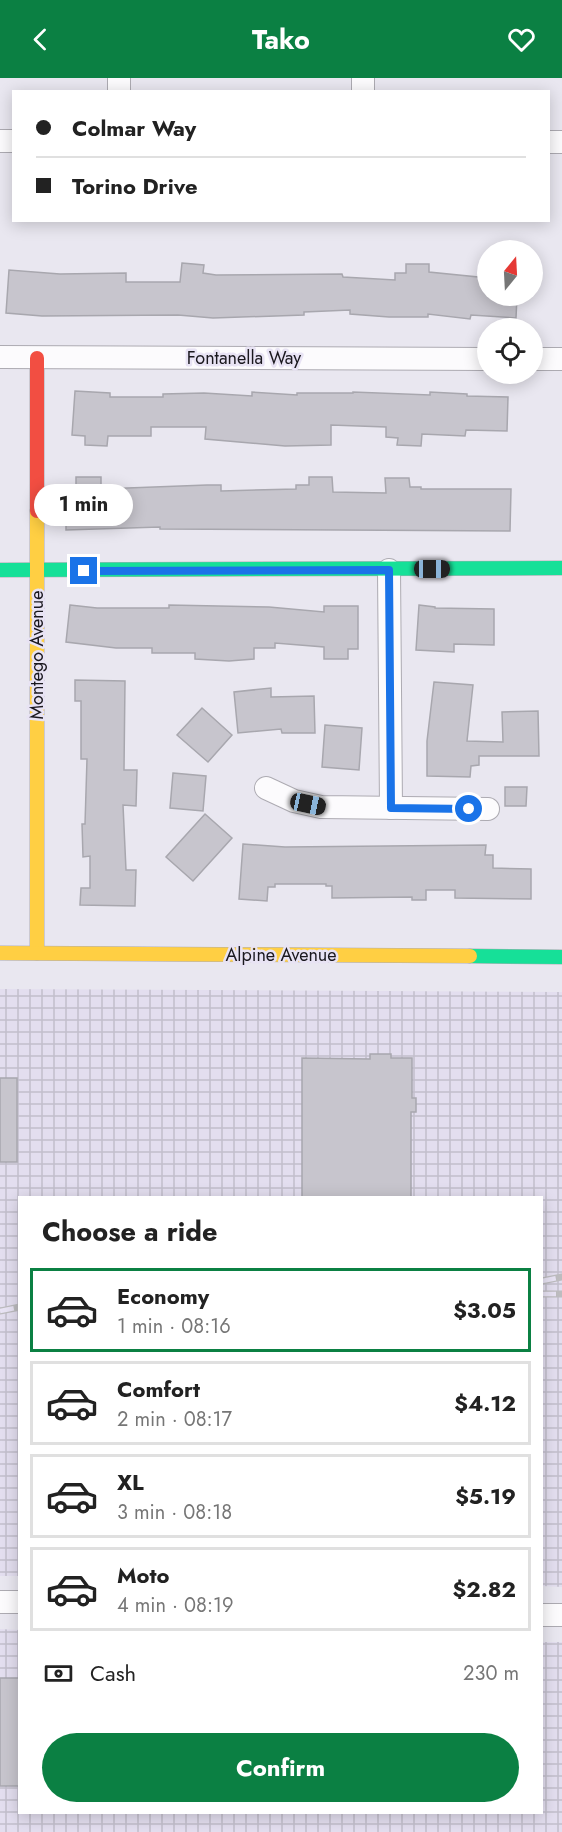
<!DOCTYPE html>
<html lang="en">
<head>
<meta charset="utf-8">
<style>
	:root { --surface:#fff; --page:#f6f6f6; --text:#222; --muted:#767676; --line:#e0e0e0; --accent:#0b8043 }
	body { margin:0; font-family:Jost,sans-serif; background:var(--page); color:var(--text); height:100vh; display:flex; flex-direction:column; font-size:22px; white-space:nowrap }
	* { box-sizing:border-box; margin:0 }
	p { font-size:20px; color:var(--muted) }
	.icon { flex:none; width:33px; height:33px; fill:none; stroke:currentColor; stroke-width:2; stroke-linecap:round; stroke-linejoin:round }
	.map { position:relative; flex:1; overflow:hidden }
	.details { position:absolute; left:18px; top:1118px; width:525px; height:618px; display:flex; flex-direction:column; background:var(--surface); border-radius:0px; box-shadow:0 3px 15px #0003 }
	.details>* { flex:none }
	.banner { position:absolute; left:12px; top:12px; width:538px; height:132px; border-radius:0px; box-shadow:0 3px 15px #0003; display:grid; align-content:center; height:132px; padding:0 24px; background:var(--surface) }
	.needle { width:39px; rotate:18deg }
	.controls { position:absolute; left:477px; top:162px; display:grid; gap:12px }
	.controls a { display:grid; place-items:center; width:66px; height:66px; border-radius:50%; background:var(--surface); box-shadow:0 3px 15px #0003; font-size:30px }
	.end { position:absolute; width:27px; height:27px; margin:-14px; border:8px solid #1a73e8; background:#fff; box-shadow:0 0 0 3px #fff }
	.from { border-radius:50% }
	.bubble { position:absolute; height:42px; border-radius:21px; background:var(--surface); box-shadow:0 3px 15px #0003; font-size:20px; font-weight:700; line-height:42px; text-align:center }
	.car { position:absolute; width:18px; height:36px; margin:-18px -9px; border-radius:8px; box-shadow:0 0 4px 2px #0007; background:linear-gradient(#222 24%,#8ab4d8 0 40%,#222 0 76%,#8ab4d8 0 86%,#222 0) }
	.banner b { display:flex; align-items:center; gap:21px; height:57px; font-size:22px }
	.banner b+b { border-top:2px solid var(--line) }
	.banner i { width:15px; height:15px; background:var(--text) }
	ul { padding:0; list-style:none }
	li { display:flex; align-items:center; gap:18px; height:84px; margin:0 12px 9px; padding:0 12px; border:3px solid var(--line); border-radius:0px }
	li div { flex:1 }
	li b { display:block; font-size:22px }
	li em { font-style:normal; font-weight:700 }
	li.current { border-color:var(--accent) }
	li>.icon { width:54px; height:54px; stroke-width:1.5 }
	h2 { padding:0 24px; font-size:27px; line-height:72px }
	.pay { display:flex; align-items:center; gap:15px; height:66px; padding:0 24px; font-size:22px }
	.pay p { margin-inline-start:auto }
	.primary-button { display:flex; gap:12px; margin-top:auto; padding:12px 24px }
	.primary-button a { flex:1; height:69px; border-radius:36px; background:var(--accent); color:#fff; font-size:24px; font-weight:700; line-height:69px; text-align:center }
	header { display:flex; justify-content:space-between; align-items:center; height:78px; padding:0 24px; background:var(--accent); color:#fff; font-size:27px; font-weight:700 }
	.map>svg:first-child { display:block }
	.industrial { fill:url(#industrial-grid) }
	.building { fill:#c7c5cd; stroke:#a8a7ae; stroke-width:1.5 }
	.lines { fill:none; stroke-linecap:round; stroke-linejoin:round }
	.street-casing { stroke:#adabb2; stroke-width:24 }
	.fast-casing { stroke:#adabb2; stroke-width:15 }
	.slow-casing { stroke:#adabb2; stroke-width:15 }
	.jam-casing { stroke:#adabb2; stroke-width:15 }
	.street { stroke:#fcfbfd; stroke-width:22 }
	.fast { stroke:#16e098; stroke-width:14 }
	.slow { stroke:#ffcf43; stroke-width:14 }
	.jam { stroke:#f24e42; stroke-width:14 }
	.rail-casing { stroke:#bdbcbf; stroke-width:7 }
	.rail { stroke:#e8e3f4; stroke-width:4.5; stroke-dasharray:14; stroke-linecap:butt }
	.route { stroke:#1a73e8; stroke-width:8 }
	.labels { text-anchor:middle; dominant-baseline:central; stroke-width:5; stroke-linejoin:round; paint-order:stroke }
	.street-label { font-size:18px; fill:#1a181e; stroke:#e8e3f4 }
</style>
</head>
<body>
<header><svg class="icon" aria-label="back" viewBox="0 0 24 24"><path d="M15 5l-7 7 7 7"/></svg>Tako<svg class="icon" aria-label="heart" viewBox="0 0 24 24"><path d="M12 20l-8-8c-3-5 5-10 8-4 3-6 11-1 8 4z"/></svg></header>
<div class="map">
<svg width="562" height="1754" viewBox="0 0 562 1754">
	<defs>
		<pattern id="industrial-grid" width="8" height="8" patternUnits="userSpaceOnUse" patternTransform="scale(1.5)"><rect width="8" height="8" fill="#e3deef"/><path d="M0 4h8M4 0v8" fill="none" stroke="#c2becc"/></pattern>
	</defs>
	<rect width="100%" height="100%" fill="#e9e7f0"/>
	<!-- industrial -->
	<g class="industrial">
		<polygon points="0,911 562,914 562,1509 542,1508 542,1119 20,1119 19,1498 0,1498"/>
		<polygon points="0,1551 19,1552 20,1734 542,1734 542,1564 562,1564 562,1754 0,1754"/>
	</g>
	<!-- building -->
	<g class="building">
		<polygon points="182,185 204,187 203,195 216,197 342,196 343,199 395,202 395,195 406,195 406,186 429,186 429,194 488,200 488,218 517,218 516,240 471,237 470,241 428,236 428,239 389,239 350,236 350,232 304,234 304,237 213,240 178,237 42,238 6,235 9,192 60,196 126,195 126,204 180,204"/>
		<polygon points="75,313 110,315 110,319 163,319 163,316 204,315 252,318 252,314 297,317 297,315 353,315 353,314 430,317 430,314 467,316 467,318 508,319 507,353 466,352 465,358 422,356 421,368 397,367 398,360 386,359 386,349 331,347 331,367 285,368 205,361 206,349 151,349 151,358 108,358 107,368 85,367 85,358 72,357"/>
		<polygon points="76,399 101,399 101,411 207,407 221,407 221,413 296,411 296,407 309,407 309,399 332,399 333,414 386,415 385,400 409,400 410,409 421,409 421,411 511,411 510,453 160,451 160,449 66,452 66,408 76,407"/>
		<polygon points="70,527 97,530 169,530 169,527 269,529 324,534 324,528 358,528 358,571 348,571 348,581 324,581 324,569 275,565 275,570 254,570 254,581 229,583 195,581 195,575 152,575 152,570 116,570 66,564"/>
		<polygon points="419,527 435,529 435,530 494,531 494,567 454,566 454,574 416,572"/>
		<polygon points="75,602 125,603 124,692 137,692 136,728 123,727 126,792 136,792 135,828 80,827 81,810 90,810 90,778 83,779 82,746 85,746 87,681 81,681 81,623 75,623"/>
		<polygon points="434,604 473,607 467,663 503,664 502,634 538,633 539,678 479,678 479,687 471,688 470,699 427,698 427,663"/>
		<polygon points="271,610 271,619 314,618 315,655 282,655 281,651 238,655 234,614"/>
		<polygon points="202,630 232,657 208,684 177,657"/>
		<polygon points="325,647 362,650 359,692 322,689"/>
		<polygon points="173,695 206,698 203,733 170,730"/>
		<polygon points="505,709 527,709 526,728 505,728"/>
		<polygon points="205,736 232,760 193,803 166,779"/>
		<polygon points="243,766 285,769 486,767 485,777 493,777 493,790 531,791 531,821 455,820 455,812 426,812 426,822 412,822 412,819 332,820 332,808 326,808 326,806 275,806 275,809 268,809 267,823 239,821"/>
		<polygon points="370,976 391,976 391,980 412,980 412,1020 416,1020 416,1034 411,1034 411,1119 302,1119 302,980 370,981"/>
		<rect x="0" y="1000" width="17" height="84"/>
		<rect x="0" y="1600" width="20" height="108"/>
	</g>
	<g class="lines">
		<!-- street casing -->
		<g class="street-casing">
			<g id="street">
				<polyline points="363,0 363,14"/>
				<polyline points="119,14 119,0"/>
				<polyline points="0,63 14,63"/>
				<polyline points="549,64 562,64"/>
				<polyline points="0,279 488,281"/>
				<polyline points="532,281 562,281"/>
				<polyline points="389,492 391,730"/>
				<polyline points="266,710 294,723 321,729 488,731"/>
				<polyline points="0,1524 20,1524"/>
				<polyline points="542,1537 562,1537"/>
			</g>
		</g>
		<!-- fast casing -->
		<g class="fast-casing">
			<g id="fast">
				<polyline points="0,492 562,490"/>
				<polyline points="470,878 562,879"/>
			</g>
		</g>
		<!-- slow casing -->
		<g class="slow-casing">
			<g id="slow">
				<polyline points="37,433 37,875"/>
				<polyline points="0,875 470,878"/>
			</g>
		</g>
		<!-- jam casing -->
		<g class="jam-casing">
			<polyline id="jam" points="37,280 37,433"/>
		</g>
		<!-- street -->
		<use href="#street" class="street"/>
		<!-- fast -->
		<use href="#fast" class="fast"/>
		<!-- slow -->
		<use href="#slow" class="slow"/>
		<!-- jam -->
		<use href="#jam" class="jam"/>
		<!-- rail casing -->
		<g class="rail-casing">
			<g id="rail">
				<polyline points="542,1203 562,1199"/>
				<polyline points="542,1216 562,1216"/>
				<polyline points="0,1233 20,1229"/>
			</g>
		</g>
		<!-- rail -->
		<use href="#rail" class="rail"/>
	</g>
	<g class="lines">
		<!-- route -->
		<polyline class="route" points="84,493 389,492 391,730 469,731"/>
	</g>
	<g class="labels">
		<!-- street labels -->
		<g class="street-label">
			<text x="244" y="280">Fontanella Way</text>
			<text transform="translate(37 577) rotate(-90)">Montego Avenue</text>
			<text x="281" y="877">Alpine Avenue</text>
		</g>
	</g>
</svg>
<div class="controls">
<a><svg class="needle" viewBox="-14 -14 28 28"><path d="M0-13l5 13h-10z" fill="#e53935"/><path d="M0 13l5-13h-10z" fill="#767676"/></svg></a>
<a><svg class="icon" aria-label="locate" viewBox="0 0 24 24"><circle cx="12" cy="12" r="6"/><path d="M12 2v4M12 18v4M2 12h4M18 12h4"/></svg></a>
</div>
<i class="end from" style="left:469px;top:731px"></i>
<i class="end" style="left:84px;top:493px"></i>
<div class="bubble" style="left:34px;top:406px;width:99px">1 min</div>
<i class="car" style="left:432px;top:491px;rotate:90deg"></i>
<i class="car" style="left:308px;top:726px;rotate:102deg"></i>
<div class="banner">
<b><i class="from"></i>Colmar Way</b>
<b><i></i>Torino Drive</b>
</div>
<section class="details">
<h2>Choose a ride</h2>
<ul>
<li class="current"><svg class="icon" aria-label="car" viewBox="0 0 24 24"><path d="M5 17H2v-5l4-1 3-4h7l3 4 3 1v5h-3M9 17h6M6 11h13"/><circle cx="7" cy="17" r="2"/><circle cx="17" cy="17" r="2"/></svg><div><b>Economy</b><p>1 min · 08:16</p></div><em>$3.05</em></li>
<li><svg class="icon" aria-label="car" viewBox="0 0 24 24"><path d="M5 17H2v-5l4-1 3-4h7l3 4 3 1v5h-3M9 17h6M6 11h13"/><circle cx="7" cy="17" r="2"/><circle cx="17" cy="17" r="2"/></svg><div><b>Comfort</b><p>2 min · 08:17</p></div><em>$4.12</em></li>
<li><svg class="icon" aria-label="car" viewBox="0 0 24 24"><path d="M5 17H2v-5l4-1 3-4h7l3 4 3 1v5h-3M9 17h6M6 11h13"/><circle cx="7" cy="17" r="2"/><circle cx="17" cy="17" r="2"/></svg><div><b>XL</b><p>3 min · 08:18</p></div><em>$5.19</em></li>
<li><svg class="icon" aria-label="car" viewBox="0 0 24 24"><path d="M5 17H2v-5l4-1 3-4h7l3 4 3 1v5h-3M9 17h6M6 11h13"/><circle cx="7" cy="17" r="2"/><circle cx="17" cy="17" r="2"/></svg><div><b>Moto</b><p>4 min · 08:19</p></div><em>$2.82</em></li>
</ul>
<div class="pay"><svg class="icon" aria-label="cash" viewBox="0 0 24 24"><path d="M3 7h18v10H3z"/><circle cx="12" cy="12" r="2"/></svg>Cash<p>230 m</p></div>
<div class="primary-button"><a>Confirm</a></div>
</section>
</div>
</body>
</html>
